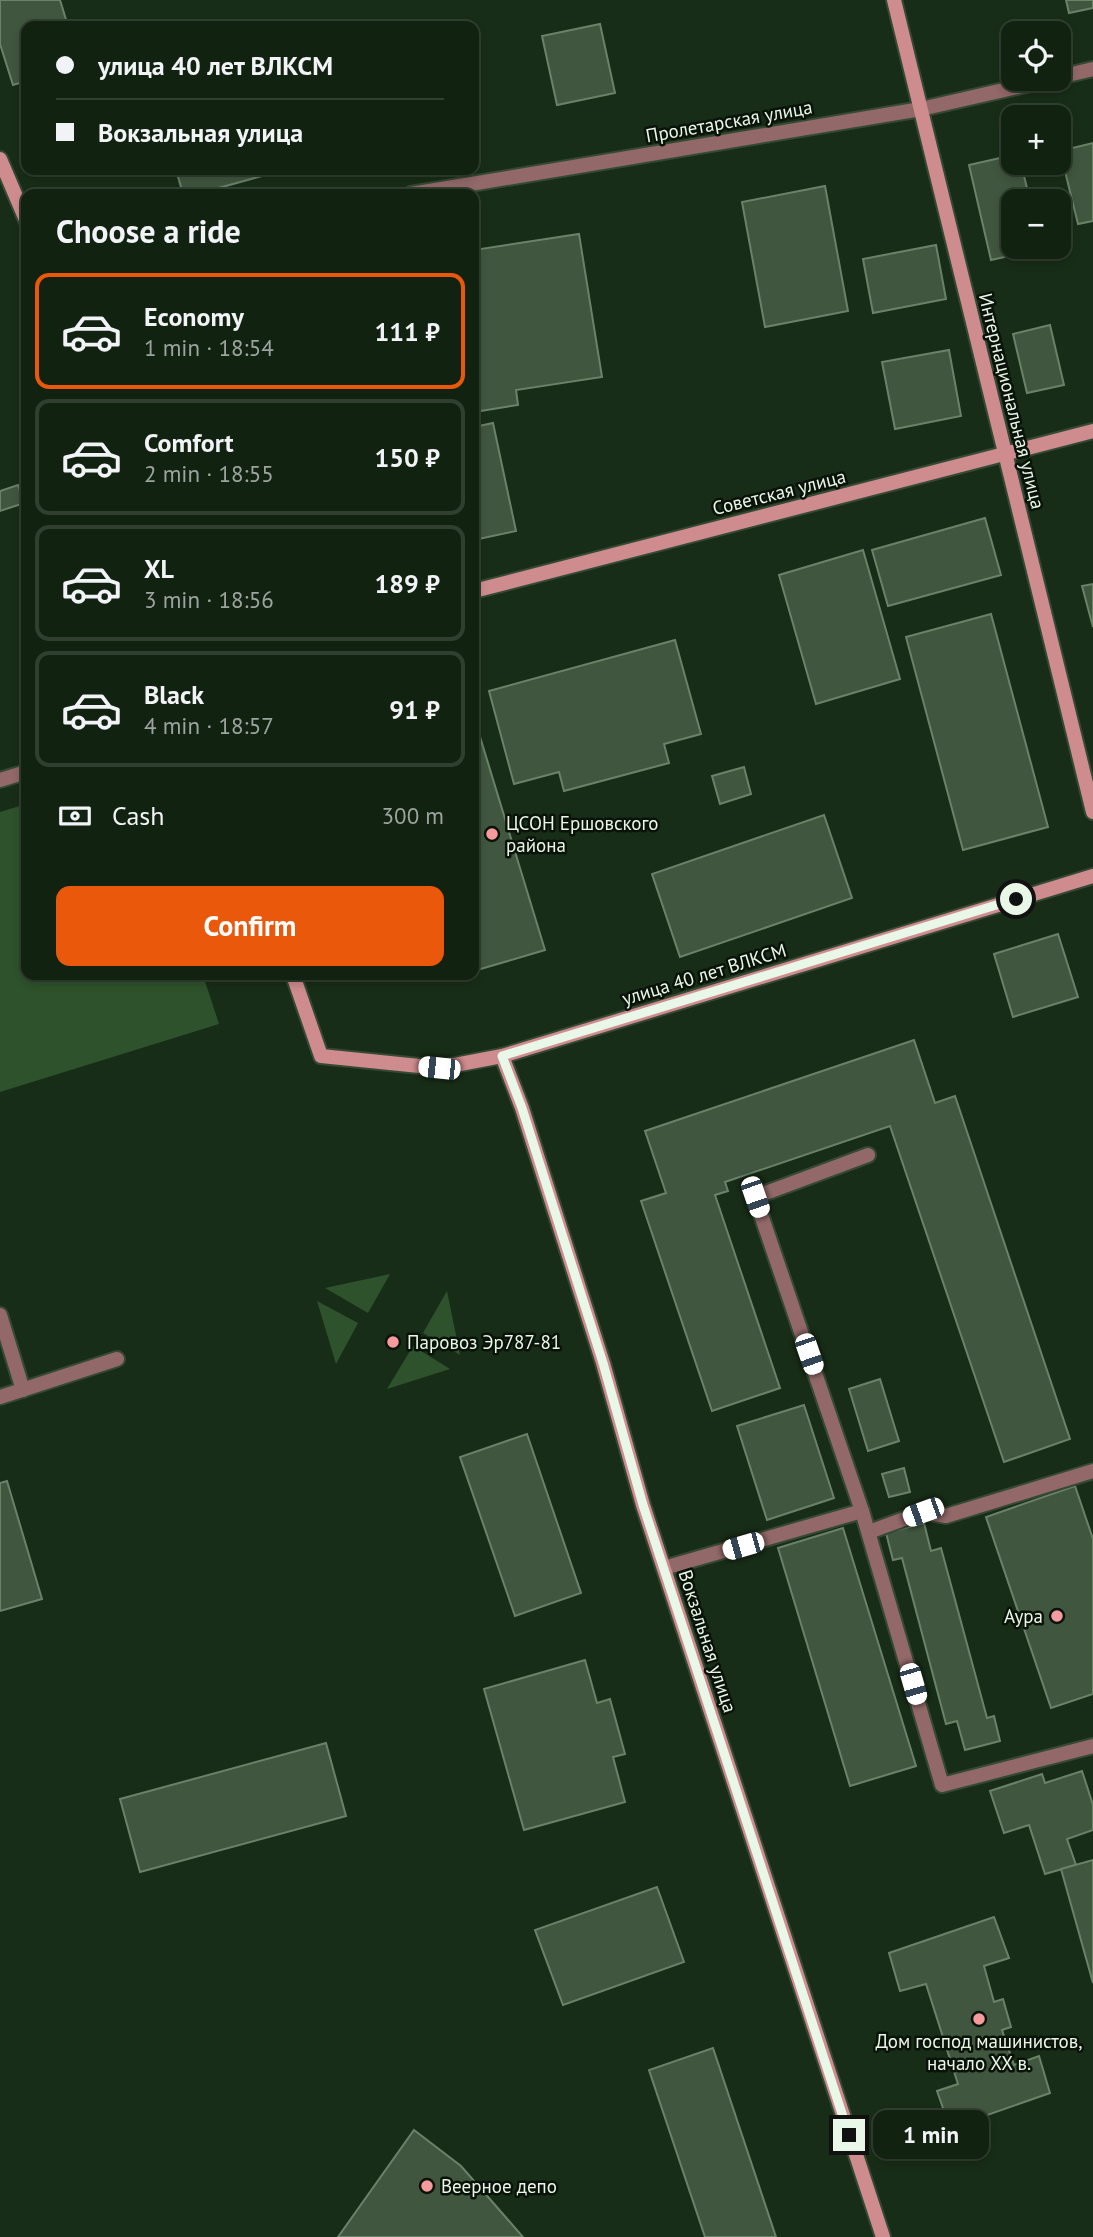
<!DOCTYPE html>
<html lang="en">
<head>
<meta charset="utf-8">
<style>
	:root { --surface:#122211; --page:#1b2a1a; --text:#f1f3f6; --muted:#9ca49f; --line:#313f31; --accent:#ea580c }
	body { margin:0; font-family:"PT Sans",sans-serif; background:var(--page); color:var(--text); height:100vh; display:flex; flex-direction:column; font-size:26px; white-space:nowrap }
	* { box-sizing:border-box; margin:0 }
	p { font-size:23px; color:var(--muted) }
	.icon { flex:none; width:38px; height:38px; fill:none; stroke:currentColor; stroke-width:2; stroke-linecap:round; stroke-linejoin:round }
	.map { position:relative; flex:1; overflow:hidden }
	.drawer { position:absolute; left:21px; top:189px; width:458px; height:791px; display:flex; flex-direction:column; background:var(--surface); border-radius:14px; box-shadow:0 4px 10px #0003,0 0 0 2px var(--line) }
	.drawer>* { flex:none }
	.guide { position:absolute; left:21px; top:21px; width:458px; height:154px; border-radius:14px; box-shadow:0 4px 10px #0003,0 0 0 2px var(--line); display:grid; align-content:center; height:154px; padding:0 35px; background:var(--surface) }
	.buttons { position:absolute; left:1001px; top:21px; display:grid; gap:14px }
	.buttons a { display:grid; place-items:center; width:70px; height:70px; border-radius:14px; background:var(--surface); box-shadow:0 4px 10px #0003,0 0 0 2px var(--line); font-size:35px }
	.end { position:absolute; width:32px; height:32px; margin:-16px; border:9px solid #e9f7e8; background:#111; box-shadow:0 0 0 4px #111 }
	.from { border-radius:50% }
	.bubble { position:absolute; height:49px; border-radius:14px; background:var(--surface); box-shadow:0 4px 10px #0003,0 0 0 2px var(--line); font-size:23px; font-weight:700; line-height:49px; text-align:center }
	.car { position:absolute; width:21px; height:42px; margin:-21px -10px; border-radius:9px; box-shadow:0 0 5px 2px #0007; background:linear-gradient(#fff 24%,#345 0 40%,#fff 0 76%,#345 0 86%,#fff 0) }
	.guide b { display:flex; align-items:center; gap:24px; height:66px; font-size:26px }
	.guide b+b { border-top:2px solid var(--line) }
	.guide i { width:18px; height:18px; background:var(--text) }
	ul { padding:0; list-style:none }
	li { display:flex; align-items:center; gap:21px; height:116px; margin:0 14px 10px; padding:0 21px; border:4px solid var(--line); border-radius:14px }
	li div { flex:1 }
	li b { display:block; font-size:26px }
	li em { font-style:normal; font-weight:700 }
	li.on { border-color:var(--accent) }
	li>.icon { width:63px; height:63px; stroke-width:1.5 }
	h2 { padding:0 35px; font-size:32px; line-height:84px }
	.pay { display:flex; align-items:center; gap:18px; height:77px; padding:0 35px; font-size:26px }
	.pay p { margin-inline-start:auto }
	.button { display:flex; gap:14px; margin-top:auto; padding:14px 35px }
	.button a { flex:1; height:80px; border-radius:14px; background:var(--accent); color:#fff; font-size:28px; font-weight:700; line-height:80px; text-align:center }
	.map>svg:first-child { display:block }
	.green { fill:#2e522c }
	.building { fill:#40563e; stroke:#6a8268; stroke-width:2 }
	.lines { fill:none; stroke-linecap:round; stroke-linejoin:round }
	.lane-casing { stroke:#354934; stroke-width:18 }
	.street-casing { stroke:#354934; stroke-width:18 }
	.secondary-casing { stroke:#354934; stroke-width:18 }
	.lane { stroke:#926869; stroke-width:14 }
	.street { stroke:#926869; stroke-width:14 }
	.secondary { stroke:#cf8c8e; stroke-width:14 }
	.route { stroke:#e9f7e8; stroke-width:9 }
	.poi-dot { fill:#f59b9e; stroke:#0a1309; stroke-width:2.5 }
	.labels { text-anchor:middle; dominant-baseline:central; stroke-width:5; stroke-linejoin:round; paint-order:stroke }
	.street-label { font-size:19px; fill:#e9f7e8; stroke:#0a1309 }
	.poi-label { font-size:19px; fill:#e9f7e8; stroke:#0a1309; text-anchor:start }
</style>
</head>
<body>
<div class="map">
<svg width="1093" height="2237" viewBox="0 0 1093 2237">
	<rect width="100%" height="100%" fill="#182d17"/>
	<!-- green -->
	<g class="green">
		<polygon points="26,804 26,975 203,975 219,1024 0,1092 0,812"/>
		<polygon points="390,1274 368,1313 325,1288"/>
		<polygon points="447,1291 460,1355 423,1333"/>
		<polygon points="317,1301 358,1323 336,1364"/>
		<polygon points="413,1346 450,1369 387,1389"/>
	</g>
	<!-- building -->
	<g class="building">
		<polygon points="0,0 60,0 68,26 26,26 26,81 13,85 0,44"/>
		<polygon points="1066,0 1093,0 1093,8 1069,13"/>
		<polygon points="600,24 615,93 557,105 542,36"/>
		<polygon points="1093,143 1093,221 1078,224 1060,151"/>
		<polygon points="1013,155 1013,163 1021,163 1030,201 1013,201 1013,247 1041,249 991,260 969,165"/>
		<polygon points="176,170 260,170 262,176 197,194 183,194"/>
		<polygon points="825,186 848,311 765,327 742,202"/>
		<polygon points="579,234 602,377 516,390 518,405 474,412 474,250"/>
		<polygon points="936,245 946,299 873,313 863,259"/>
		<polygon points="1050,325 1064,385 1027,393 1013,334"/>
		<polygon points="949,350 961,416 895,429 882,362"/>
		<polygon points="493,423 516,531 474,540 474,427"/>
		<polygon points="18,485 24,503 0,511 0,491"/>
		<polygon points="985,518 1001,575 888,606 872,550"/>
		<polygon points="863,550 900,679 816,704 779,575"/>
		<polygon points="1093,584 1093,627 1082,586"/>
		<polygon points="991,614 1048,827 963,850 906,637"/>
		<polygon points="675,640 701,734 664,744 669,763 564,791 559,772 514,784 489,691"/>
		<polygon points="474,717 545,950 474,971"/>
		<polygon points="744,767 751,794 720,804 712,776"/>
		<polygon points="824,815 852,898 680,957 652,874"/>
		<polygon points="1058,934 1078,997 1013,1017 994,954"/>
		<polygon points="914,1040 935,1103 955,1096 1070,1439 1004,1462 890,1126 725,1182 728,1191 715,1195 780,1388 712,1411 641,1201 666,1193 645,1131"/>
		<polygon points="880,1379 899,1441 868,1451 849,1389"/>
		<polygon points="804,1405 834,1498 767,1520 737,1426"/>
		<polygon points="527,1434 581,1593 515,1616 460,1457"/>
		<polygon points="904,1468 910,1492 889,1497 882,1474"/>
		<polygon points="7,1481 42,1599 0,1611 0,1483"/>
		<polygon points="1075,1486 1093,1539 1093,1694 1051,1708 986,1517"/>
		<polygon points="924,1523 931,1551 941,1548 987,1718 994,1716 1000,1741 965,1750 957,1721 946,1724 902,1558 893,1560 886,1533"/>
		<polygon points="843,1528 916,1766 850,1786 778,1548"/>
		<polygon points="585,1660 597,1703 610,1699 625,1754 613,1757 625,1802 524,1830 484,1689"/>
		<polygon points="326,1743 346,1816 140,1872 120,1799"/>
		<polygon points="1082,1771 1093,1805 1093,1830 1067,1839 1076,1865 1045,1874 1029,1825 1004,1833 990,1791 1042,1774 1045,1783"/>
		<polygon points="1093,1860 1093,1983 1061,1869"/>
		<polygon points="657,1887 684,1962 563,2005 535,1930"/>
		<polygon points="994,1917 1009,1958 984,1966 994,2002 1003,1999 1011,2027 1002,2030 1014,2065 1039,2056 1050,2093 950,2128 937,2091 958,2084 926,1984 900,1991 889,1953"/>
		<polygon points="713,2048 776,2237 705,2237 649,2070"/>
		<polygon points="414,2130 461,2166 523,2237 338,2237"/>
	</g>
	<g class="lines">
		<!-- lane casing -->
		<g class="lane-casing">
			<g id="lane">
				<polyline points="411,194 921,109"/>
				<polyline points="0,780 26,772"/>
				<polyline points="0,1315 23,1390"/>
				<polyline points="0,1397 117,1359"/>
				<polyline points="862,1511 755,1197 868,1155"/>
				<polyline points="869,1532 923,1512 946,1516 1093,1471"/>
				<polyline points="664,1568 862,1511 942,1785 1093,1746"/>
			</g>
		</g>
		<!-- street casing -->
		<g class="street-casing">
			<g id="street">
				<polyline points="1059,77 1093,69"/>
				<polyline points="921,109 1052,79"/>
			</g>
		</g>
		<!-- secondary casing -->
		<g class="secondary-casing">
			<g id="secondary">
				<polyline points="894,0 1093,812"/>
				<polyline points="0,159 26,220"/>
				<polyline points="474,591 1093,431"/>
				<polyline points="293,975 321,1056 439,1068 502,1056 1093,876"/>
				<polyline points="502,1056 522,1108 603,1363 643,1505 883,2237"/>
			</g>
		</g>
		<!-- lane -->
		<use href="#lane" class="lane"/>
		<!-- street -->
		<use href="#street" class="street"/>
		<!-- secondary -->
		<use href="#secondary" class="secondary"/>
	</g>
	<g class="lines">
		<!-- route -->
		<polyline class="route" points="849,2135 643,1505 603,1363 522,1108 502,1056 1016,899"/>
	</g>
	<!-- markers -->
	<g class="poi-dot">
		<circle cx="492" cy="834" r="7"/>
		<circle cx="393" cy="1342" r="7"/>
		<circle cx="1057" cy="1616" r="7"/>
		<circle cx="979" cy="2019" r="7"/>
		<circle cx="427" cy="2186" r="7"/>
	</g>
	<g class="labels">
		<!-- street labels -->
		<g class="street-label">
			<text transform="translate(729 121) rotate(-10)">Пролетарская улица</text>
			<text transform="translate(1012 401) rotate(76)">Интернациональная улица</text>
			<text transform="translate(779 492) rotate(-14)">Советская улица</text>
			<text transform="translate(704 974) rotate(-17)">улица 40 лет ВЛКСМ</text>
			<text transform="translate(708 1641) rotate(72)">Вокзальная улица</text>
		</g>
		<!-- poi labels -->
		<g class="poi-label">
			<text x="506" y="823">ЦСОН Ершовского<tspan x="506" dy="22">района</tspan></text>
			<text x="407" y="1342">Паровоз Эр787-81</text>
			<text x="1043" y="1616" text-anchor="end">Аура</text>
			<text x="979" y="2041" text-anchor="middle">Дом господ машинистов,<tspan x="979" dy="22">начало XX в.</tspan></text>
			<text x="441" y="2186">Веерное депо</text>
		</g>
	</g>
</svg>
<div class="buttons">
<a><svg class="icon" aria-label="locate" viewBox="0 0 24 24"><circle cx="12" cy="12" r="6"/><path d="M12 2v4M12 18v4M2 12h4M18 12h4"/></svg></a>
<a>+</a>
<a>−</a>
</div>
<i class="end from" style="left:1016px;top:899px"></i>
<i class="end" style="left:849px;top:2135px"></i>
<div class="bubble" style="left:873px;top:2110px;width:116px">1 min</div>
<i class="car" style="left:439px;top:1068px;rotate:276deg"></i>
<i class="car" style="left:755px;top:1197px;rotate:161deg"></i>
<i class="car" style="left:809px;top:1354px;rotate:161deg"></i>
<i class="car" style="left:923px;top:1512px;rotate:250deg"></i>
<i class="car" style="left:743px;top:1546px;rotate:254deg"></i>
<i class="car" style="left:913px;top:1684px;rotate:164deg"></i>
<div class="guide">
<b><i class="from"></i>улица 40 лет ВЛКСМ</b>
<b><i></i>Вокзальная улица</b>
</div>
<section class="drawer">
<h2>Choose a ride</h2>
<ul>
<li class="on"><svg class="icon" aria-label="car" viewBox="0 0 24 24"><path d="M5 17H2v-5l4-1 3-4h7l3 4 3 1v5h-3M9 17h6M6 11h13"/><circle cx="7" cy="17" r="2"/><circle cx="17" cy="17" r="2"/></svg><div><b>Economy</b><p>1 min · 18:54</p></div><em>111 ₽</em></li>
<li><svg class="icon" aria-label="car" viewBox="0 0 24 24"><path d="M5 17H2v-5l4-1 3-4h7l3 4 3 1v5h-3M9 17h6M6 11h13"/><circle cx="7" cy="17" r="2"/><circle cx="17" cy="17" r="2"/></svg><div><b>Comfort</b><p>2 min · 18:55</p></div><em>150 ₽</em></li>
<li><svg class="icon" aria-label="car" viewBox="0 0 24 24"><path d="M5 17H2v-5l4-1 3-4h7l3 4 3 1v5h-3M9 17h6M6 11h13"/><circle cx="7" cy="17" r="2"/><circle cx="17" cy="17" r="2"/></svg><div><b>XL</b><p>3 min · 18:56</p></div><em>189 ₽</em></li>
<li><svg class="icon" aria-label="car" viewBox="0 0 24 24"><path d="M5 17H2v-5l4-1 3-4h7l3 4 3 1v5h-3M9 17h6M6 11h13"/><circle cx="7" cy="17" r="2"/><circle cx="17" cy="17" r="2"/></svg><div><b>Black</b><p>4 min · 18:57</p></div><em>91 ₽</em></li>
</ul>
<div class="pay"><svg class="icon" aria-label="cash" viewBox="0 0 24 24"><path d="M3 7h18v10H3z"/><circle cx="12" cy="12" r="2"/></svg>Cash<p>300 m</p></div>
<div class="button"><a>Confirm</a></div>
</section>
</div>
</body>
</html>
